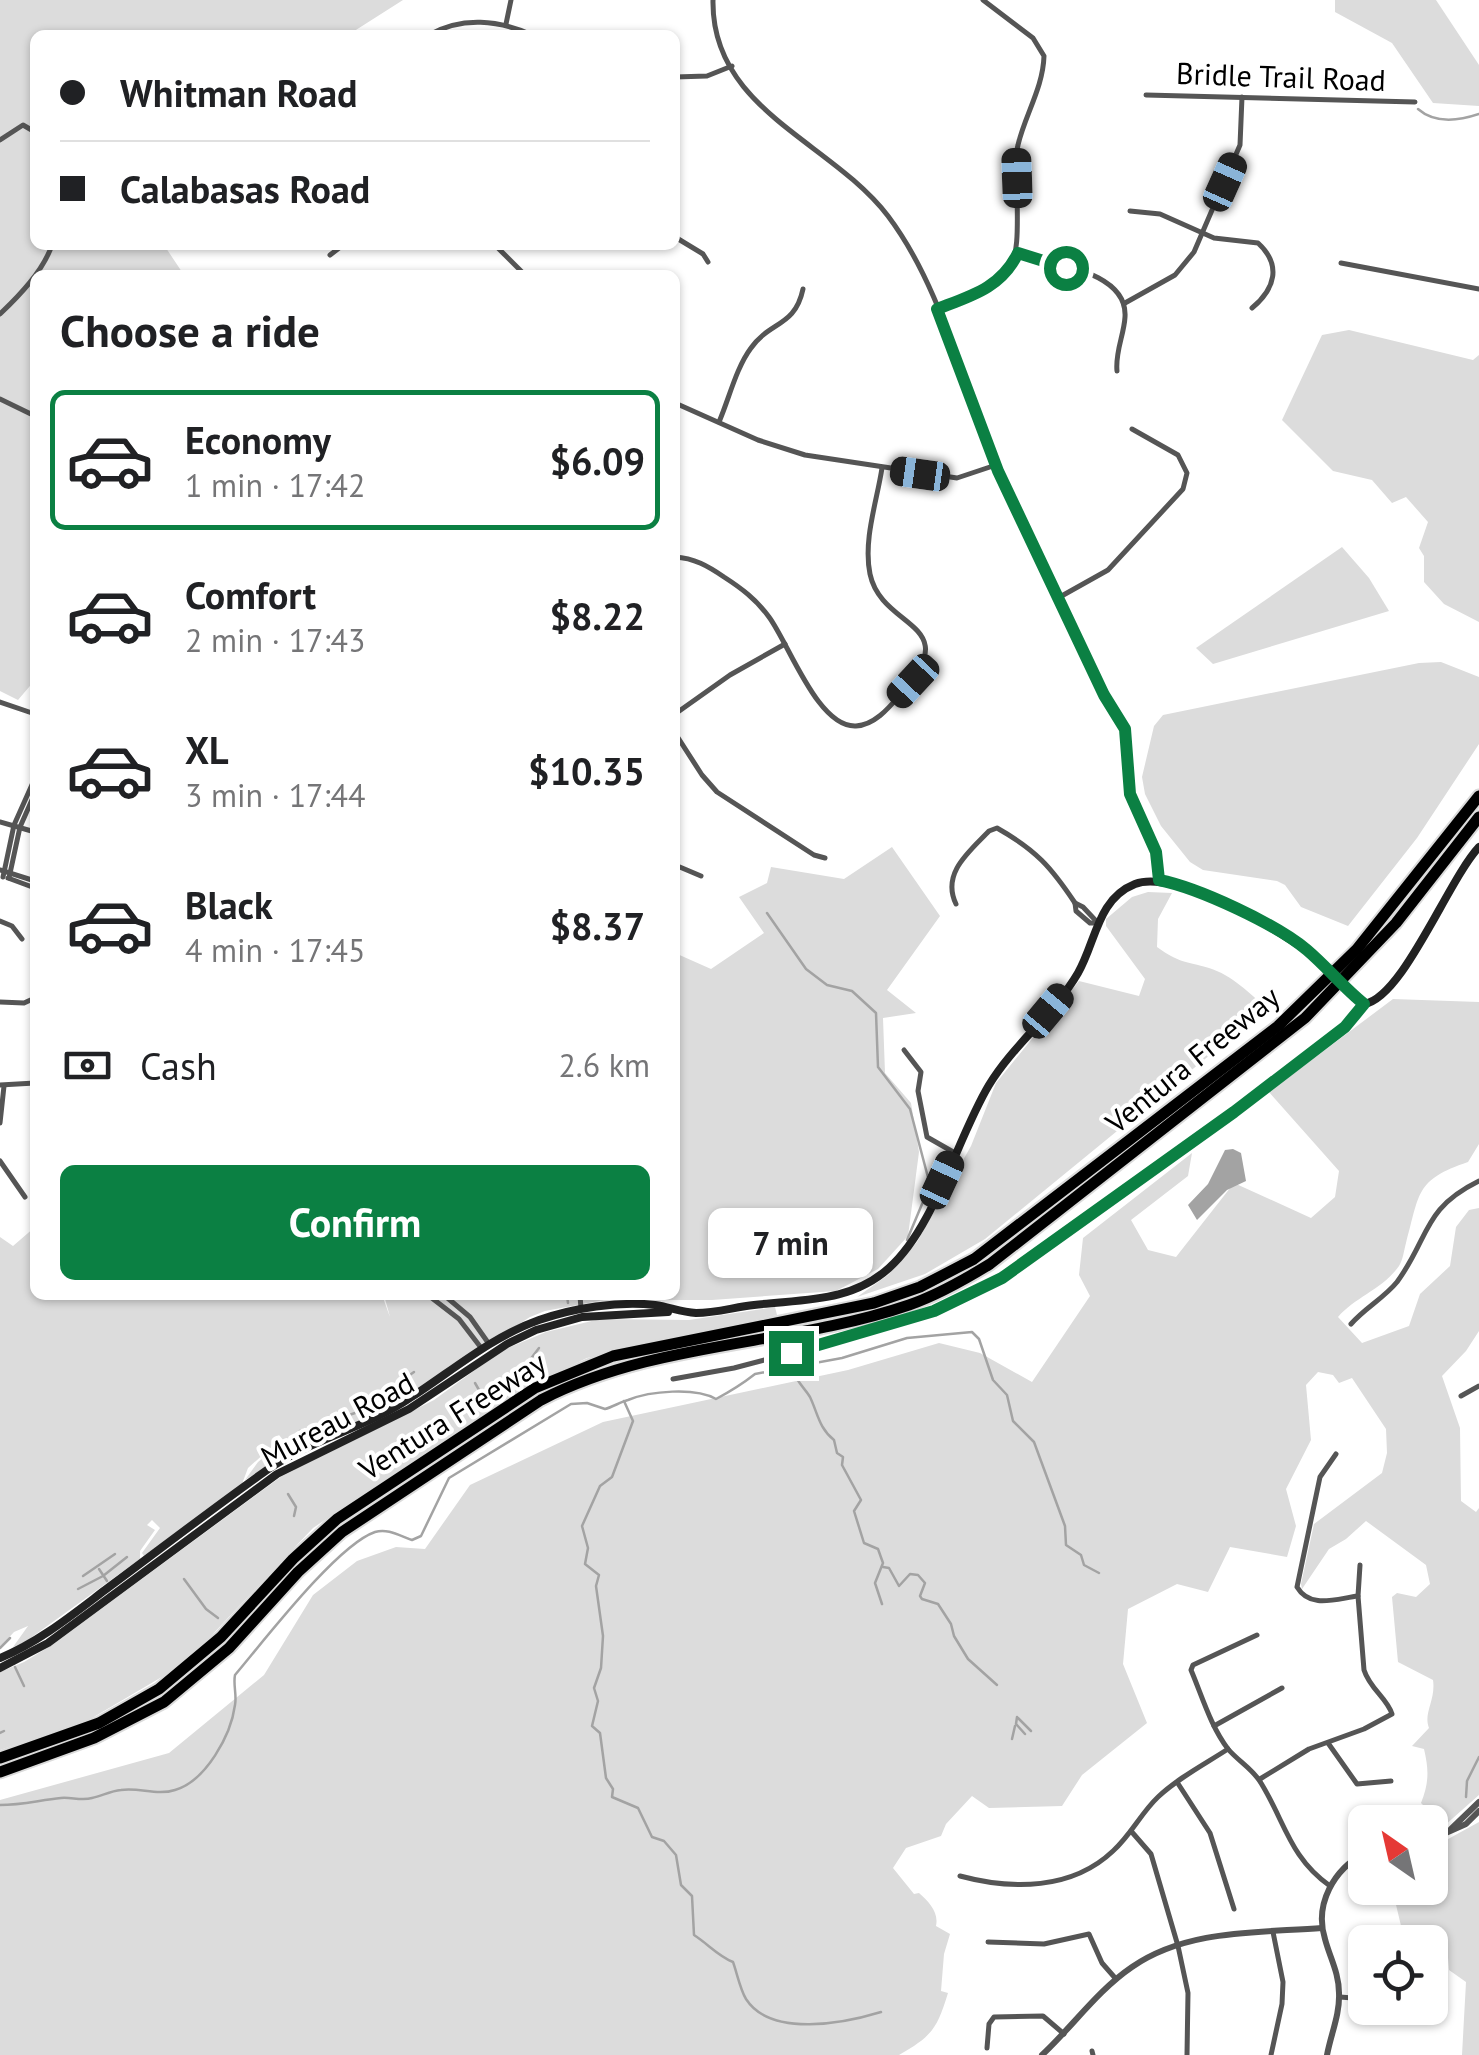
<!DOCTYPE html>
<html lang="en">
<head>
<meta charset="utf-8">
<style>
	:root { --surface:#fff; --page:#f2f2f2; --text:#202124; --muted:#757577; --line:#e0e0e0; --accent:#0b8043 }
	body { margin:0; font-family:"PT Sans",sans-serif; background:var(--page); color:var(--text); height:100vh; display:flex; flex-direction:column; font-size:38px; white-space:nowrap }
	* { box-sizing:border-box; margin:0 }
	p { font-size:32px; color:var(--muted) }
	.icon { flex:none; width:55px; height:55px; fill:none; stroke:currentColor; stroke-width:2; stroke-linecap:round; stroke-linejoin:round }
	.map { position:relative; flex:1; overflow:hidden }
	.panel { position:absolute; left:30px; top:270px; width:650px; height:1030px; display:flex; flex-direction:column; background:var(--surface); border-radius:15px; box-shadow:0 2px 8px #0004 }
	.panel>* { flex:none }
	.banner { position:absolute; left:30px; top:30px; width:650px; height:220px; border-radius:15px; box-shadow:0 2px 8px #0004; display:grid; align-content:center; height:220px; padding:0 30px; background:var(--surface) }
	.needle { width:65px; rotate:326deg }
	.controls { position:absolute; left:1348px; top:1805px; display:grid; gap:20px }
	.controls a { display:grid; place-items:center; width:100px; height:100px; border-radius:15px; background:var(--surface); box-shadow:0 2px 8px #0004; font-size:50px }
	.end { position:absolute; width:45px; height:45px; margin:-22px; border:12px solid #0b8043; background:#fff; box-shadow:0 0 0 5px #fff }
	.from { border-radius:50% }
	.bubble { position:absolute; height:70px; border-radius:15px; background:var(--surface); box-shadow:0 2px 8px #0004; font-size:32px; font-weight:600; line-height:70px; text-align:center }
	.car { position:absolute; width:30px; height:60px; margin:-30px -15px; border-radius:12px; box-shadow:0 0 8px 2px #0007; background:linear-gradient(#222 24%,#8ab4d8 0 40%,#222 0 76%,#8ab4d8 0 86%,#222 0) }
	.banner b { display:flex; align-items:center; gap:35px; height:95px; font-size:38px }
	.banner b+b { border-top:2px solid var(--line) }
	.banner i { width:25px; height:25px; background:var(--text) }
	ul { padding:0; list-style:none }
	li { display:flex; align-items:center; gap:30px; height:140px; margin:0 20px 15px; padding:0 10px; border:5px solid transparent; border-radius:15px }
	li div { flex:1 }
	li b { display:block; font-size:38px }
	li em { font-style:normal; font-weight:600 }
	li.on { border-color:var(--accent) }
	li>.icon { width:90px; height:90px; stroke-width:1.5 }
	h2 { padding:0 30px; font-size:45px; line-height:120px }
	.pay { display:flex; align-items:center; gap:25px; height:110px; padding:0 30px; font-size:38px }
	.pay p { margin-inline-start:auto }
	.cta { display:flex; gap:20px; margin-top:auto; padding:20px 30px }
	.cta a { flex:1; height:115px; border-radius:15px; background:var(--accent); color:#fff; font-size:40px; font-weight:600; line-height:115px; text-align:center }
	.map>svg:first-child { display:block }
	.green { fill:#dcdcdc }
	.water { fill:#a3a3a3 }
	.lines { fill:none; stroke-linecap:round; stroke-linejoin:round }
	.stream { stroke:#a3a3a3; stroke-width:2.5 }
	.motorway-casing { stroke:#dbdbdb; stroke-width:15 }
	.minor { stroke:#555; stroke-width:5 }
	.tertiary { stroke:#555; stroke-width:6 }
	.secondary { stroke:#222; stroke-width:8 }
	.motorway { stroke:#000; stroke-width:11 }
	.secondary-bridge { stroke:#222; stroke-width:8 }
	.route { stroke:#0b8043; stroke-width:12 }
	.labels { text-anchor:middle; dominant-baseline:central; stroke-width:8; stroke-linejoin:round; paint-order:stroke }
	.street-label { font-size:30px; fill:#000; stroke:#fff }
</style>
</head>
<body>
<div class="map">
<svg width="1479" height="2055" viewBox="0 0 1479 2055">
	<rect width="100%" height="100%" fill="#fff"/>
	<!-- green -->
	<g class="green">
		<polygon points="0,0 403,0 348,35 35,35 35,245 164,245 184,275 35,275 35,680 18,700 0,691"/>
		<polygon points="1335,0 1436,0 1479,65 1479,106 1433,103 1392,43 1335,12"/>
		<polygon points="1349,330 1473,360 1479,355 1479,622 1444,604 1424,582 1424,556 1419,548 1428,522 1406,497 1392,503 1372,480 1333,471 1282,420 1322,335"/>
		<polygon points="1342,547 1369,578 1389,611 1213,664 1196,648"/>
		<polygon points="1441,662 1479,677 1479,744 1417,838 1348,926 1301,907 1285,885 1277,881 1203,870 1190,862 1161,826 1145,794 1142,777 1154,726 1163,715 1419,663"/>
		<polygon points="892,847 940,916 887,990 916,1013 883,1018 885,1073 911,1103 919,1152 908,1236 878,1269 836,1291 712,1300 604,1300 545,1311 530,1317 396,1403 285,1455 245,1480 258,1462 284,1441 279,1435 274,1439 276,1443 248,1468 242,1484 144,1556 142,1553 160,1528 152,1520 147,1525 155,1530 140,1551 140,1559 25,1642 13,1647 28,1626 14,1632 0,1647 0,1237 13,1246 35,1227 35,1295 382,1295 390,1317 384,1295 675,1295 675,953 711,969 764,933 739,897 767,883 771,867 844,879"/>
		<path d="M1148,892L1172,893L1158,919L1157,947C1179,963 1185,961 1209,968C1232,975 1250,994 1268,1009L1267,1013L1249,1023L985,1239L925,1274L857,1297L888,1275L917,1242L971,1146L996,1083L1079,981L1139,996L1145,979L1106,926V919L1132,897Z"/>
		<path d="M1393,999L1479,1002V1144L1468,1162C1415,1180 1420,1193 1406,1243C1404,1250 1403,1260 1399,1266C1383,1289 1355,1297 1338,1317L1362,1343L1409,1326L1420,1294L1450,1266L1456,1227L1469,1210L1479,1208V1331L1466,1351L1442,1376L1460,1428L1461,1501L1476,1512L1479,1508V1795L1444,1826L1421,1803C1429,1783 1429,1770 1424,1749L1412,1746L1429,1728C1423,1713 1436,1700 1433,1680L1398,1662L1392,1597L1397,1593L1416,1597L1430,1584L1426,1565L1366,1521L1346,1539L1329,1549L1302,1589L1301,1584L1314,1524L1382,1473L1387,1453L1386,1429L1352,1378L1339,1383L1333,1375L1318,1372L1306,1385L1311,1440L1286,1489L1296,1526L1287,1557L1230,1547L1208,1592L1177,1584L1128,1609L1123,1664L1147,1723L1082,1775L1062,1806L989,1808L972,1796L946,1824L941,1836L906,1848L893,1868L914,1894L919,1893C929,1902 939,1912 936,1926L950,1934L944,1954L941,1991L948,1993C937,2029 932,2036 899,2055H0V1800L169,1753L264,1675L313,1595L357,1561L396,1547L425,1549L470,1485L603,1422L848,1370L939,1343L980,1353L1032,1382L1090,1296L1079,1275L1083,1238L1192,1153L1188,1176L1131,1220L1148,1250L1176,1257L1234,1183L1311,1218L1335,1197L1339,1171L1269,1092Z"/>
		<polygon points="775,1307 777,1315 587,1358 517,1391 313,1528 211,1636 172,1671 87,1721 0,1750 0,1672 24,1662 52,1645 282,1476 434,1400 501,1351 546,1332 600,1319 689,1320"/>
		<polygon points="1479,1822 1479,2055 1462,2055 1466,1982 1449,1970 1446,1932 1402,1930 1392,1888 1430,1888 1430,1849"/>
	</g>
	<!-- water -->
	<polygon class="water" points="1233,1149 1241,1153 1246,1181 1227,1190 1197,1220 1188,1205 1208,1184 1225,1150"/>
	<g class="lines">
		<!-- stream -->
		<g class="stream">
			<path d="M1418,109C1435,124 1458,121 1479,114"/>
			<polyline points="767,913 806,969 827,985 852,991 876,1013 878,1067 910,1109 930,1185 907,1240"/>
			<polyline points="567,1295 568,1303"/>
			<polyline points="526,1365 539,1348"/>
			<path d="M792,1369C798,1384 804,1387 810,1397C818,1414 819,1428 834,1440L837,1453L843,1457L842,1465L861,1500L854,1511L864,1543L878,1549L883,1563L875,1583L882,1604"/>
			<polyline points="475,1383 486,1402"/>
			<path d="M624,1401L633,1421L612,1477L600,1486L582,1526L588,1548L585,1564L599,1575L596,1586L603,1636L601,1668L594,1688L598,1701L592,1726L600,1733L606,1778L613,1789L612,1797L638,1808L652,1837L664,1841L676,1855L681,1885L692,1896L694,1935C708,1944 718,1956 733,1962C737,1973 740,1989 746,1999C771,2038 845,2023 881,2012"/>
			<polyline points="300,1431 355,1413 414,1372"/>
			<polyline points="288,1494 296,1507 294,1516"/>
			<polyline points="883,1567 889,1568 899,1586 910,1574 918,1575 925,1583 920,1596 922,1599 938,1604 951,1624 954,1636 968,1659 997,1685"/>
			<polyline points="99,1569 107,1581"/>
			<polyline points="83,1576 115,1554"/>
			<polyline points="184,1579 206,1609 218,1618"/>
			<polyline points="78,1589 103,1576 127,1557"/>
			<polyline points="0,1648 10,1638"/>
			<polyline points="15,1667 24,1686"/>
			<polyline points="1017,1717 1016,1724 1025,1734"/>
			<polyline points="1018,1718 1031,1731"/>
			<polyline points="0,1733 4,1731"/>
			<polyline points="1012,1739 1015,1726"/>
			<polyline points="1466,1797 1467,1781 1479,1757"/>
			<path d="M0,1805C22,1805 40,1800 61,1798C71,1797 82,1801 92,1798C102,1796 110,1791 121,1790C139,1787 157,1796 175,1790C206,1781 231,1735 235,1705C237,1695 233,1685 235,1675C263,1642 337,1545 375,1532C388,1528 400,1536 412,1540L421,1536L449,1478L571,1404L587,1403L605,1409C613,1407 620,1402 628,1400C650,1391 695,1387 716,1399C733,1390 741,1385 755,1374L842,1358L907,1338L972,1332L979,1339L993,1380L1007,1395L1013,1421L1034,1442L1065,1526L1066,1545L1081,1555L1084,1565L1099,1573"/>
		</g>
		<!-- motorway casing -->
		<g class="motorway-casing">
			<g id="motorway">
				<polyline points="0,1758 99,1723 159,1689 221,1637 293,1559 337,1519 535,1388 613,1356 874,1303 920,1287 974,1259 1278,1026 1357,949 1479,796"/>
				<path d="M0,1772L94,1738L164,1702L229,1648L298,1572L342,1532L541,1400C655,1341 789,1346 909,1305C938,1295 964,1280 990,1264L1305,1018L1396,923L1479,817"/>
			</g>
		</g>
		<!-- minor -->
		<g class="minor">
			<path d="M713,0C711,110 831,141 888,216C943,289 962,385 997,468C1029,545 1068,620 1104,695L1125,731L1130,793L1156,852L1159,880"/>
			<polyline points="506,24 511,0"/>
			<path d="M429,35C462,16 499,20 532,35"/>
			<polyline points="675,77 707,76 732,66"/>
			<polyline points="1146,95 1415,102"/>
			<polyline points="0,140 23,125 35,132"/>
			<path d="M1130,211L1160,214L1214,238L1258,243C1282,265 1275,289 1252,308"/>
			<polyline points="675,237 703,254 708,262"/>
			<polyline points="495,245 525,275"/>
			<path d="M1018,253C1051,264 1128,271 1125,317C1124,335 1115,352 1117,371"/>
			<polyline points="330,255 343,245"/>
			<polyline points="1341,263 1479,289"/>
			<polyline points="1125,303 1175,275 1194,252 1240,145 1242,97"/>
			<path d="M937,309C1017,278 1019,278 1017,192C1017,177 1014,160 1018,145C1025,115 1043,88 1044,56L1033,38L983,0"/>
			<path d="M0,314C20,295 43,271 52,245"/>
			<polyline points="0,399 35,416"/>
			<polyline points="675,403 758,440 805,455 957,478 996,465"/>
			<path d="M719,422C729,399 736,368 751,348C770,321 795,327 803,289"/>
			<path d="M675,557C694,558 708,566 724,577C741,588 756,599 769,617C789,644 818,728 856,726C874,725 888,709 899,696C968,621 882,631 870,574C863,540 877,501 882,468"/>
			<polyline points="1058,598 1108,570 1183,489 1187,473 1178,455 1132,429"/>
			<polyline points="0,702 35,714"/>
			<polyline points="675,714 730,675 785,644"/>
			<polyline points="675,733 702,775 717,792 814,855 825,858"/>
			<polyline points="0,822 35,832"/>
			<polyline points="675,865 701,876"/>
			<polyline points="0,870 35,881"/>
			<polyline points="3,877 14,825 35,778"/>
			<polyline points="8,878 35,888"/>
			<polyline points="9,878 20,827 35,793"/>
			<polyline points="1075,903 1083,907 1098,923"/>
			<path d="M956,904C941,873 970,851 989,831L997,828C1036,850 1051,867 1075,903L1076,911L1090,923H1098"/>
			<polyline points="0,921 12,926 22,939"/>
			<polyline points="0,1002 24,1003 35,998"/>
			<polyline points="904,1050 921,1072 918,1091 927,1137 955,1153"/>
			<polyline points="0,1085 35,1083"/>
			<polyline points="0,1123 4,1086"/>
			<polyline points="0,1161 25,1197"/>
			<polyline points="428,1295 459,1319 482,1349"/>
			<polyline points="444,1295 470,1317 489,1344"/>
			<polyline points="580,1295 581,1309"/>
			<path d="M1351,1324C1365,1308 1384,1298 1397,1282C1430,1237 1422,1209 1479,1181"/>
			<polyline points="673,1379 734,1368 874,1331 970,1296 1039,1254 1234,1112 1345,1027 1364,1004"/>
			<polyline points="1461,1396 1479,1386"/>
			<path d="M1336,1454L1320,1477L1297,1587C1310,1609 1335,1599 1358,1596"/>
			<path d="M1257,1635L1193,1665L1191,1670C1202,1696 1211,1727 1228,1749C1238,1761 1253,1769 1261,1783C1285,1822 1290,1858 1330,1886"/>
			<polyline points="1214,1726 1282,1688"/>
			<polyline points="1328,1743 1357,1784 1391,1781"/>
			<path d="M1260,1779L1309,1749L1364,1729L1392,1714C1387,1698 1370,1689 1364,1670L1358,1596L1360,1565"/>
			<polyline points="1177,1782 1210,1833 1234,1909"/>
			<polyline points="1131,1831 1151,1854 1178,1946 1188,1993 1187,2055"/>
			<path d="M960,1876C1012,1890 1072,1890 1113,1851C1131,1835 1141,1813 1158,1797C1178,1778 1205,1764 1228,1749"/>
			<polyline points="988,1942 1044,1944 1089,1934 1102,1963 1116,1979"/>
			<polyline points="1340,1997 1365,1999"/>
			<polyline points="1430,2003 1431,2003"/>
			<polyline points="987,2048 989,2024 994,2017 1043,2016 1064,2034"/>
			<polyline points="1092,2051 1093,2055"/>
			<polyline points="1271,2055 1282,2004 1283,1982 1273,1932"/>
		</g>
		<!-- tertiary -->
		<g class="tertiary">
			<polyline points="1451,1829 1479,1802"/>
			<polyline points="1430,1840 1466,1824 1479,1811"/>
			<path d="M1042,2055C1072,2027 1098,1990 1132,1967C1187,1929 1258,1933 1322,1928"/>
			<path d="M1327,2055C1331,2034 1340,2014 1339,1993C1339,1973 1330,1958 1325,1939C1314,1904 1334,1869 1365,1853"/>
		</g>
		<!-- secondary -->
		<g class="secondary">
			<path d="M1351,993L1364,1004C1403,998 1448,880 1479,847"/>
			<path d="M0,1658C39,1642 72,1615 105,1590C159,1550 212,1509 267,1470C311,1439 366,1428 410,1398C452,1371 491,1337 539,1320C574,1308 617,1301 655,1305C669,1307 681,1312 696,1313C716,1313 735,1307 754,1305C802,1299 850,1303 889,1268C935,1227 957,1138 989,1085C1014,1044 1054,1014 1078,973C1096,942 1097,899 1135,884C1176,868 1292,935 1323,964"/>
			<polyline points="0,1668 48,1643 277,1474 409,1409 507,1344 536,1330 582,1317 668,1312"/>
		</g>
		<!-- motorway -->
		<use href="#motorway" class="motorway"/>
		<!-- secondary-bridge -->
		<polyline class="secondary-bridge" points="1323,964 1351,993"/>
	</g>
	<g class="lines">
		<!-- route -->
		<path class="route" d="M791,1353L934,1311L1002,1278L1234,1112L1345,1027L1364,1004C1344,988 1327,967 1307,950C1276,924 1199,888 1159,880L1156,852L1130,794L1125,729L1104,695L998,471L937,309C971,296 1001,288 1018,253L1066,268"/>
	</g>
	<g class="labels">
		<!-- street labels -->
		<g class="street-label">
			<text transform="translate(1281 76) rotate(2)">Bridle Trail Road</text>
			<text transform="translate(1192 1059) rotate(-39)">Ventura Freeway</text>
			<text transform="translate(452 1415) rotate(-32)">Ventura Freeway</text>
			<text transform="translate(337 1419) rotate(-28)">Mureau Road</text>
		</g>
	</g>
</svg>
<div class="controls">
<a><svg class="needle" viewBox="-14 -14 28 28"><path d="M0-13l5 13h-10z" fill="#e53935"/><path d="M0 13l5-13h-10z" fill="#757577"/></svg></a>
<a><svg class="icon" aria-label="locate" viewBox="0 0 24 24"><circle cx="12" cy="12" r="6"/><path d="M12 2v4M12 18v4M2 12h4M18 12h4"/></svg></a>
</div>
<i class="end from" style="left:1066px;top:268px"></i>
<i class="end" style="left:791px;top:1353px"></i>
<div class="bubble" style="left:708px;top:1208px;width:165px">7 min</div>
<i class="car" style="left:1017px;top:178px;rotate:358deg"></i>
<i class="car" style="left:1225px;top:182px;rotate:24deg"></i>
<i class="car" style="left:920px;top:474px;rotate:278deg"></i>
<i class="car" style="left:913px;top:681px;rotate:223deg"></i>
<i class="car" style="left:1048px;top:1011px;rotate:40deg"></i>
<i class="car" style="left:942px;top:1180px;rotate:25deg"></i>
<div class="banner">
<b><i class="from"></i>Whitman Road</b>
<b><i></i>Calabasas Road</b>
</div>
<section class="panel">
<h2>Choose a ride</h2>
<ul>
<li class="on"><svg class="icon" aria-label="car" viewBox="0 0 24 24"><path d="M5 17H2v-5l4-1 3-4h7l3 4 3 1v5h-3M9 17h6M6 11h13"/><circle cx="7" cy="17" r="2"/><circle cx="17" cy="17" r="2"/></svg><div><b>Economy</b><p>1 min · 17:42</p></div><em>$6.09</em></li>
<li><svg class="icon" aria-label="car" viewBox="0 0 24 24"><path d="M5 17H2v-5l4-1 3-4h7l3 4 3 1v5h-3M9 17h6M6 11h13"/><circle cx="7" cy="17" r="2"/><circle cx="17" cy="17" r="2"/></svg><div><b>Comfort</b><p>2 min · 17:43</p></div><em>$8.22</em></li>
<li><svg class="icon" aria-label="car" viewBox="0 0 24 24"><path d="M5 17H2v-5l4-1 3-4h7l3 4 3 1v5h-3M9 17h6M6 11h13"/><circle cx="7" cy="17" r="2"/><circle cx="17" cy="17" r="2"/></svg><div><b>XL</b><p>3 min · 17:44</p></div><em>$10.35</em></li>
<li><svg class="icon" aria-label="car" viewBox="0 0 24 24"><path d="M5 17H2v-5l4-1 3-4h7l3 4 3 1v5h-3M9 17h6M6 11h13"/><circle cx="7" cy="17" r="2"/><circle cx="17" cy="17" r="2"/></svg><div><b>Black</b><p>4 min · 17:45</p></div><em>$8.37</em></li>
</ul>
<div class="pay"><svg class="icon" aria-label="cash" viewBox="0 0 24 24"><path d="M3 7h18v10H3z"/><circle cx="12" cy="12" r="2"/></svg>Cash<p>2.6 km</p></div>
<div class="cta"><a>Confirm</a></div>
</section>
</div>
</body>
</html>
